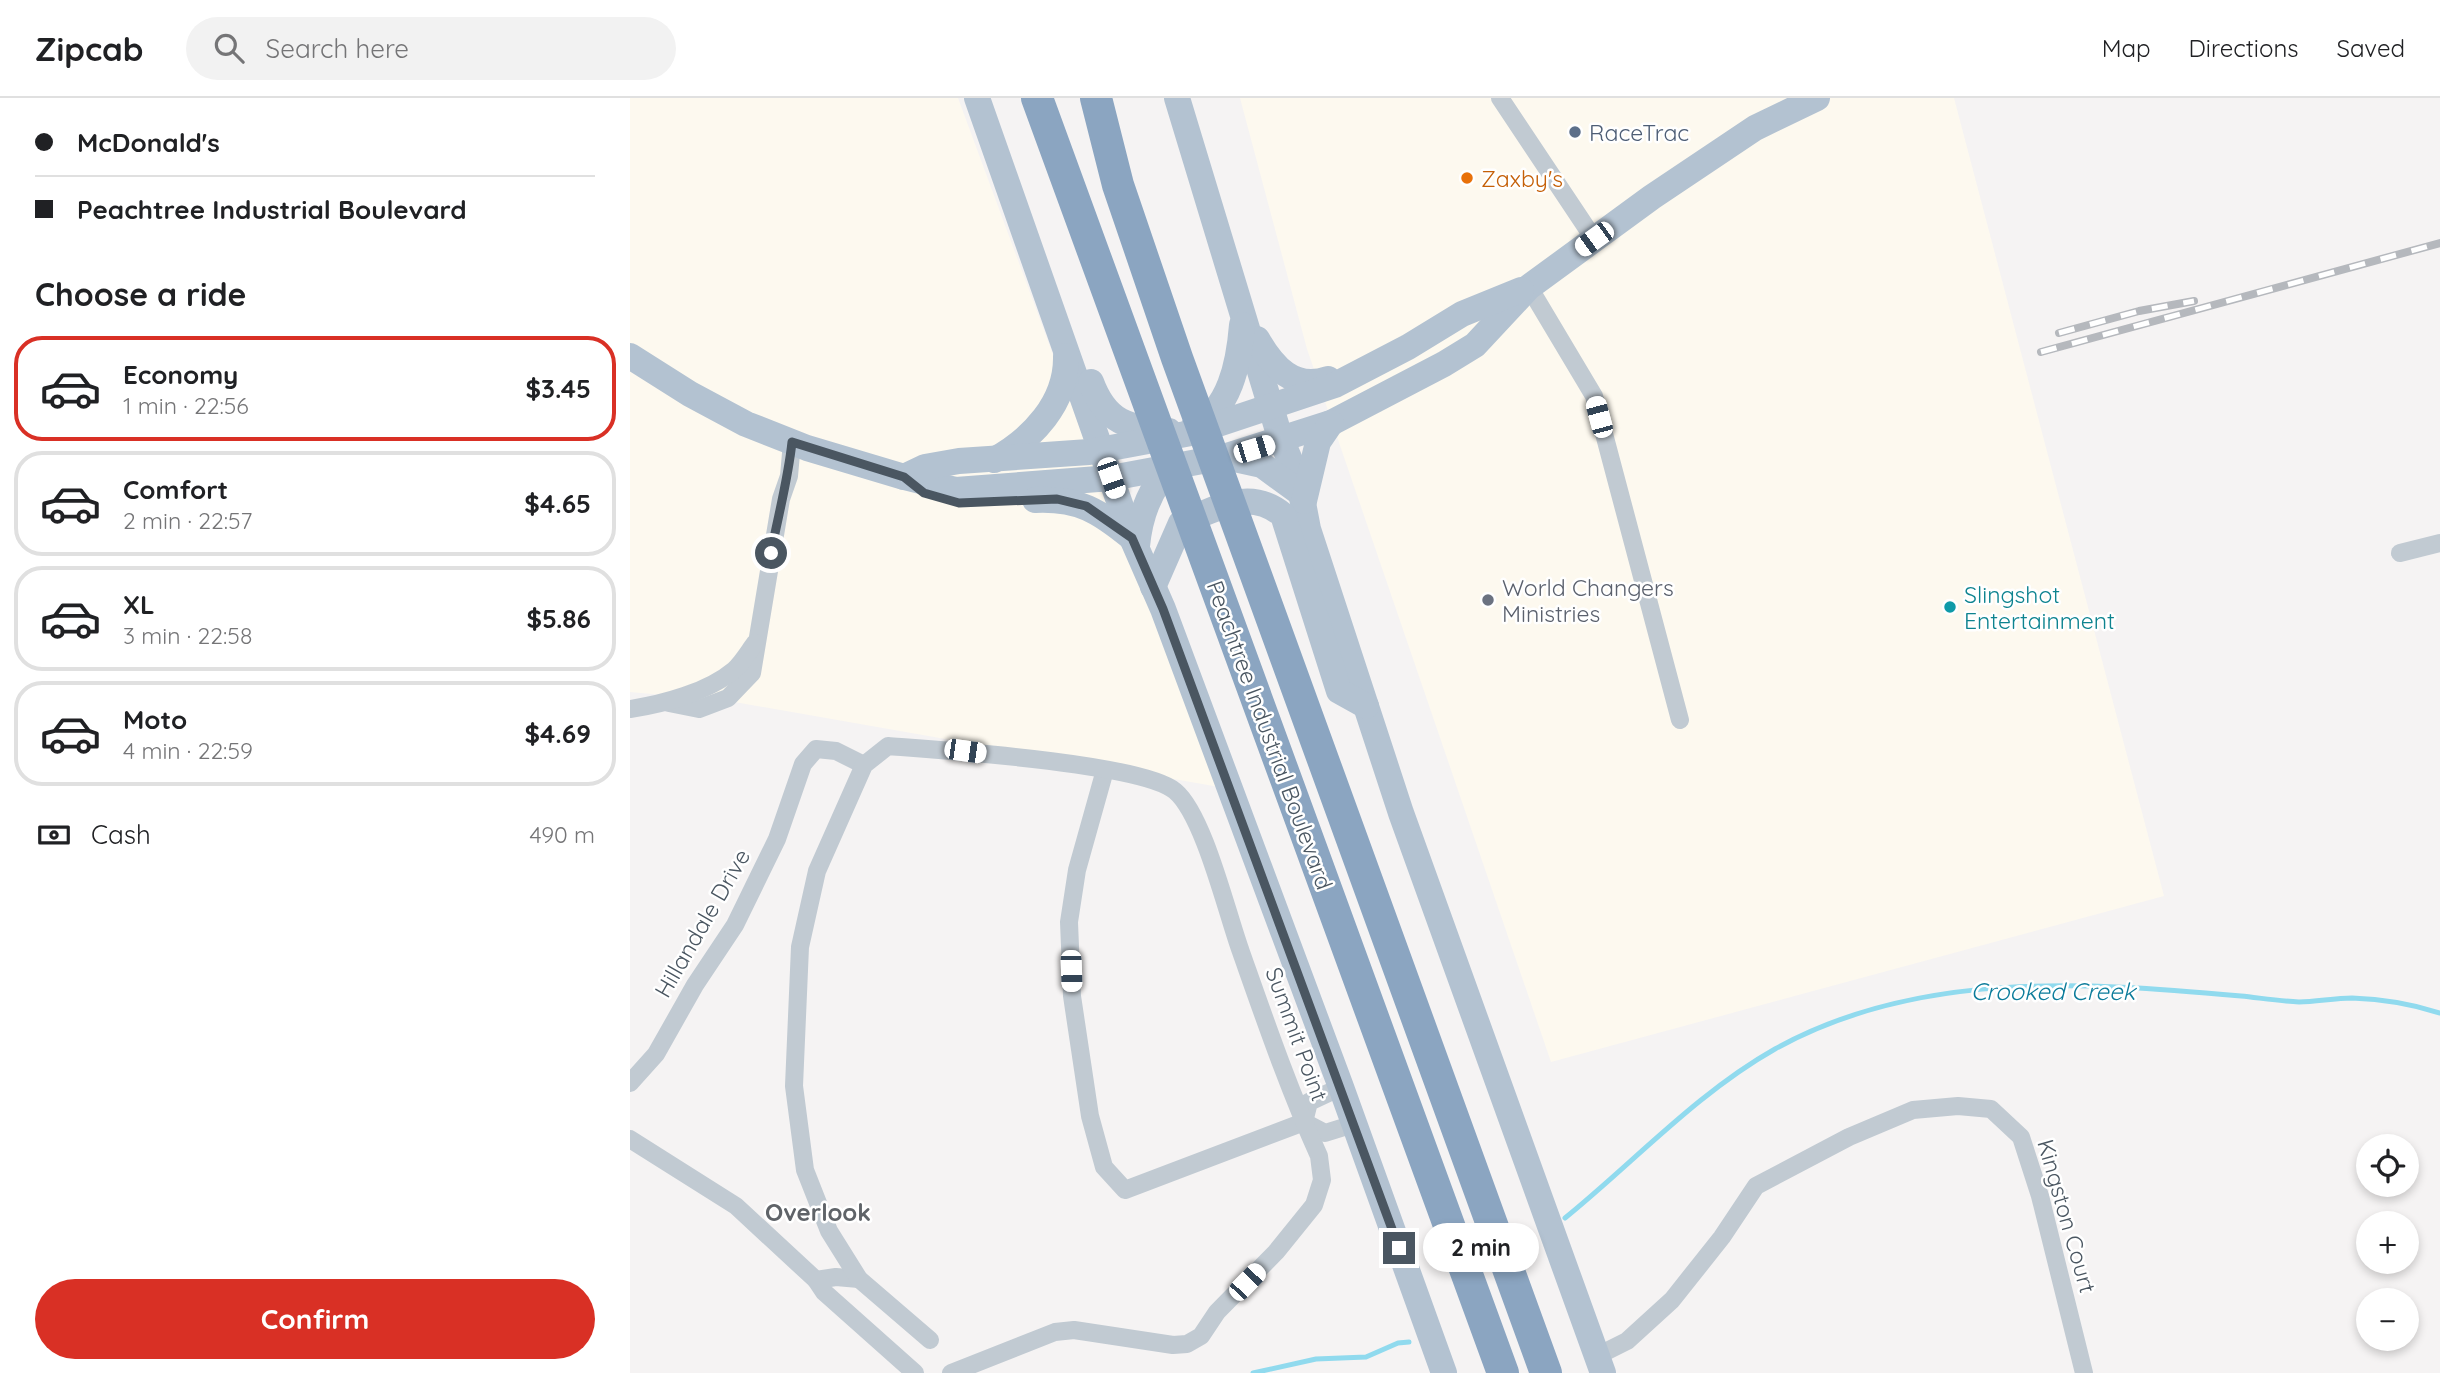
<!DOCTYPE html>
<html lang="en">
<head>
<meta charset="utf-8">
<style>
	:root { --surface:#fff; --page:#f2f2f2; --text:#202124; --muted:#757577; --line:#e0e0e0; --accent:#d93025 }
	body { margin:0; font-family:Quicksand,sans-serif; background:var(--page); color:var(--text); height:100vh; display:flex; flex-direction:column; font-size:26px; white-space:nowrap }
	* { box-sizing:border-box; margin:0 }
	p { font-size:23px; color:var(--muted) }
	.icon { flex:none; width:38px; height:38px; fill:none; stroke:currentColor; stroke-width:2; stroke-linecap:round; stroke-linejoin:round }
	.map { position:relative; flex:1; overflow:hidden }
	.side { display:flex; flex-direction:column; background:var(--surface); width:630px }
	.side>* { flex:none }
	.guide { display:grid; align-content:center; height:154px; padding:0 35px; background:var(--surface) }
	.fabs { position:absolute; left:1726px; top:1036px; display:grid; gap:14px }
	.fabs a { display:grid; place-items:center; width:63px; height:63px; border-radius:50%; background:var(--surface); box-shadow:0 4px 10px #0003; font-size:35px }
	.end { position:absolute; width:32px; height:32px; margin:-16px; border:9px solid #4a5661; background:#fff; box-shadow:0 0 0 4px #fff }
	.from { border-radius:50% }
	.bubble { position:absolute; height:49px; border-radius:24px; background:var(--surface); box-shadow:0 4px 10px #0003; font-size:23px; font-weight:800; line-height:49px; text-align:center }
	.car { position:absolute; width:21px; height:42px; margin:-21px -10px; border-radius:9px; box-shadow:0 0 5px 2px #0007; background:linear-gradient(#fff 24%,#345 0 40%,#fff 0 76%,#345 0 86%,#fff 0) }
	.guide b { display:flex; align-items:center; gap:24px; height:66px; font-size:26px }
	.guide b+b { border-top:2px solid var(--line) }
	.guide i { width:18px; height:18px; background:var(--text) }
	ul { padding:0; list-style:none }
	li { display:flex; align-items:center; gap:21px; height:105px; margin:0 14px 10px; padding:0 21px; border:4px solid var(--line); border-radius:28px }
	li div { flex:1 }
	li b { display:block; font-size:26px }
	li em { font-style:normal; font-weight:800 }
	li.selected { border-color:var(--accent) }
	li>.icon { width:63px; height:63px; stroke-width:1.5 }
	h2 { padding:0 35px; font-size:32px; line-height:84px }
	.pay { display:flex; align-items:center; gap:18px; height:77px; padding:0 35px; font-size:26px }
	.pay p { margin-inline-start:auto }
	.cta { display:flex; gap:14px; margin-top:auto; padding:14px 35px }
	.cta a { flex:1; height:80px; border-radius:42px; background:var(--accent); color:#fff; font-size:28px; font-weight:800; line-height:80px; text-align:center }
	header { display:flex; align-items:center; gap:42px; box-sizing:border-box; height:98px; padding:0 35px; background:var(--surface); border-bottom:2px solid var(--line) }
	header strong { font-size:33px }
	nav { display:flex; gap:38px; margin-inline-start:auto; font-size:24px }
	.search { width:490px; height:63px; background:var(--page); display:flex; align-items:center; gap:18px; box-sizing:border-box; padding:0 24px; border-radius:38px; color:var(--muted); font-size:26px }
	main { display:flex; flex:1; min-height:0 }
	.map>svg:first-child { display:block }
	.commercial { fill:#fdf9ef }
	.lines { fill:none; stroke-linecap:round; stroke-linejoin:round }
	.stream { stroke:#90daee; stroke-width:5 }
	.minor { stroke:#c1cad2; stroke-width:18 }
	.primary { stroke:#b3c2d1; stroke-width:26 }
	.motorway { stroke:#8ba5c1; stroke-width:32 }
	.rail-casing { stroke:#b5b8bd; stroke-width:8 }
	.rail { stroke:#fff; stroke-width:5; stroke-dasharray:16; stroke-linecap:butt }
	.route { stroke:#4a5661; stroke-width:9 }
	.service-dot { fill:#5c6f8a; stroke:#fff; stroke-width:2.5 }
	.food-dot { fill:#e8710a; stroke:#fff; stroke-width:2.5 }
	.worship-dot { fill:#6b7280; stroke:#fff; stroke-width:2.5 }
	.culture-dot { fill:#0f9aa8; stroke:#fff; stroke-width:2.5 }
	.labels { text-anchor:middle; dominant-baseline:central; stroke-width:5; stroke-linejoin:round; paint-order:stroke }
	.service-label { font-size:23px; fill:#4e5e75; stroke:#fff; text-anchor:start }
	.food-label { font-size:23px; fill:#c56008; stroke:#fff; text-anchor:start }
	.worship-label { font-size:23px; fill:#5b616d; stroke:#fff; text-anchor:start }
	.culture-label { font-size:23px; fill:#0d838f; stroke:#fff; text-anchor:start }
	.street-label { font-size:23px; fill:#4a5661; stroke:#fff }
	.water-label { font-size:24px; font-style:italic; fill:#0c7c9b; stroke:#fff }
	.neighbourhood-label { font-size:24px; font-weight:bold; fill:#5f6368; stroke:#fff }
</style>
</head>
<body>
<header>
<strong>Zipcab</strong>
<div class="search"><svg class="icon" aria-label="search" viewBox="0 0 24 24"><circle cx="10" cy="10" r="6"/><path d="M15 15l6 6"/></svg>Search here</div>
<nav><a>Map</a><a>Directions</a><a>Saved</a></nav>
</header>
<main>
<section class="side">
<div class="guide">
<b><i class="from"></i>McDonald's</b>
<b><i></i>Peachtree Industrial Boulevard</b>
</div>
<h2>Choose a ride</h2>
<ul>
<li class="selected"><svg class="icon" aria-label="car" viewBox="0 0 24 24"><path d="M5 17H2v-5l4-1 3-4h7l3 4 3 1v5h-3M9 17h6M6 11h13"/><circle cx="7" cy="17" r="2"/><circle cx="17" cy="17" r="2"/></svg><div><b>Economy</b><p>1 min · 22:56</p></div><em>$3.45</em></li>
<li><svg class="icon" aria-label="car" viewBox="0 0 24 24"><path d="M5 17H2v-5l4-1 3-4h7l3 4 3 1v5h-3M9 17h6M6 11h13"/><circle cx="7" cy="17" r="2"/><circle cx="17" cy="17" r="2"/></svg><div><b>Comfort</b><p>2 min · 22:57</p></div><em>$4.65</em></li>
<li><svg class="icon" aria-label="car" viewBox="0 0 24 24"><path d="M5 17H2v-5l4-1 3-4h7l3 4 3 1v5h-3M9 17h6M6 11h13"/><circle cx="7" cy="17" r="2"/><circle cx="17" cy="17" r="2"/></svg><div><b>XL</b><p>3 min · 22:58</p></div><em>$5.86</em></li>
<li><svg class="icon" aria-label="car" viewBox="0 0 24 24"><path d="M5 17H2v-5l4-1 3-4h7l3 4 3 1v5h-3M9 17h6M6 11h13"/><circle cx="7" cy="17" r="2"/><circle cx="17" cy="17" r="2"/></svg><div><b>Moto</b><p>4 min · 22:59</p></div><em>$4.69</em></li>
</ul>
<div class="pay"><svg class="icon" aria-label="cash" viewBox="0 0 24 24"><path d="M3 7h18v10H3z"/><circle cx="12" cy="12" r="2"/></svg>Cash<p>490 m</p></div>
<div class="cta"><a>Confirm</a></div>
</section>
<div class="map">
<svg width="1810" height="1275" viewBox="0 0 1810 1275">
	<rect width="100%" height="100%" fill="#f5f3f3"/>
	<!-- commercial -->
	<g class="commercial">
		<polygon points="0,0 328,0 477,403 595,690 99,603 0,594"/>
		<polygon points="610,0 1324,0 1534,798 921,964 677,251"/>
	</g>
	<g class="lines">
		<!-- stream -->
		<g class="stream">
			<path d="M935,1120C1004,1064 1067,995 1145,951C1287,872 1455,884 1611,898C1630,900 1650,903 1669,904C1686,904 1704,900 1722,900C1752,901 1782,906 1810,915"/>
			<polyline points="623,1275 686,1261 736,1259 768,1245 779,1244"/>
		</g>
		<!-- minor -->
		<g class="minor">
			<polyline points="870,0 964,141"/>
			<polyline points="899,189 964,298 1050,622"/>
			<polyline points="1770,455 1810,445"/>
			<polyline points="39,605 69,611 98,600 122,575 151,401 159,378 162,344"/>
			<path d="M0,611C33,606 78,594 104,572C112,565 119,553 125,545"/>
			<polyline points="475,672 447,772 439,824 442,898 460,1018 474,1069 495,1092 674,1024"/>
			<polyline points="0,985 26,956 65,887 105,827 147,741 173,666 186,651 206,653 234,667"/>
			<polyline points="674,1024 679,1004 711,989"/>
			<polyline points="674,1024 695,1035 724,1026"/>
			<polyline points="0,1041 106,1108 186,1182 206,1179 229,1181"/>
			<polyline points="186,1182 194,1194 285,1275"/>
			<path d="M300,1242L229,1181L199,1133L175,1072L164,988L170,849L187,773L234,667L258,648C310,652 512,665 545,693C574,717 597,816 611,854C635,922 659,992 689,1058L692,1082L684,1107L646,1154L587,1214L571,1238L557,1246L543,1247L444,1232L425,1234L321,1275"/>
			<polyline points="967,1258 997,1243 1042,1202 1092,1139 1126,1088 1219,1039 1283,1012 1328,1008 1361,1011 1391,1039 1410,1098 1454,1275"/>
		</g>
		<!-- primary -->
		<g class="primary">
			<polyline points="347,0 502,440 533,511 711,989 814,1275"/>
			<polyline points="547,0 649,336 669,384 678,431 771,715 973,1275"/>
			<path d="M627,241C643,269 664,293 698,281"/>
			<polyline points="0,258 60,296 116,326 177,350 274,379 326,392 481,380 594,359 701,325 814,266 845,247 899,189 1022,99 1125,30 1187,0"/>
			<path d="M461,284C476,325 498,330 539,333"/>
			<path d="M563,330C600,312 609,265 612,227"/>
			<polyline points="600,360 632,367 669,394"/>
			<path d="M364,362C402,341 437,305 436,258"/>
			<polyline points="274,379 295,369 329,363 459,354 561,335 705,287 778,249 832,216 891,192"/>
			<path d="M405,402C449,400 469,413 502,440"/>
			<polyline points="674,403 688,344 701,325"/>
			<path d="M507,448C510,416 522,386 545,364"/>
			<path d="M523,489L551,425C587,411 619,389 653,417L709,593L736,608"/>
		</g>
		<!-- motorway -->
		<g class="motorway">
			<polyline points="407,0 873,1275"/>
			<polyline points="466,0 488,87 547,260 916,1275"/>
		</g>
		<!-- rail casing -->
		<g class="rail-casing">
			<g id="rail">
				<polyline points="1429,235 1509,213 1564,203"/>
				<polyline points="1411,254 1810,145"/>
			</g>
		</g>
		<!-- rail -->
		<use href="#rail" class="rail"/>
	</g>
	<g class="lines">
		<!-- route -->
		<path class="route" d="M141,455C148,418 158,382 162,344L274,379L294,395L329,405L427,401L456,408L502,440L533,511L769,1150"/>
	</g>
	<!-- markers -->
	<circle class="service-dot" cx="945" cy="34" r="7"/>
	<circle class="food-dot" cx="837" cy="80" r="7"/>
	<circle class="worship-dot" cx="858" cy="502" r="7"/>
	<circle class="culture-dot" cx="1320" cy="509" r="7"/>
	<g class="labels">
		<!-- service labels -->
		<g class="service-label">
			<text x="959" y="34">RaceTrac</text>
		</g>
		<!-- food labels -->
		<g class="food-label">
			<text x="851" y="80">Zaxby's</text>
		</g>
		<!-- worship labels -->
		<g class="worship-label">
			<text x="872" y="489">World Changers<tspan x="872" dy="26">Ministries</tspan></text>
		</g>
		<!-- culture labels -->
		<g class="culture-label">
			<text x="1334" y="496">Slingshot<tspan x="1334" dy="26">Entertainment</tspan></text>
		</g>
		<!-- street labels -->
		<g class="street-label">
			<text transform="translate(640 637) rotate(70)">Peachtree Industrial Boulevard</text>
			<text transform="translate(72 825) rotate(-60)">Hillandale Drive</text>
			<text transform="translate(667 936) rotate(70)">Summit Point</text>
			<text transform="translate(1437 1118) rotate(74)">Kingston Court</text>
		</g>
		<!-- water labels -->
		<g class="water-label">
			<text x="1423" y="893">Crooked Creek</text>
		</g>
		<!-- neighbourhood labels -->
		<g class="neighbourhood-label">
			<text x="188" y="1114">Overlook</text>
		</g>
	</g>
</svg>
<div class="fabs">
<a><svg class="icon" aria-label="locate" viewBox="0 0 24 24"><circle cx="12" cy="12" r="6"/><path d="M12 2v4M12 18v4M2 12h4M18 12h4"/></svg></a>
<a>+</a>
<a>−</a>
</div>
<i class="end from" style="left:141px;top:455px"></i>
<i class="end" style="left:769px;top:1150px"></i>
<div class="bubble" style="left:793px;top:1125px;width:116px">2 min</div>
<i class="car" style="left:964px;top:141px;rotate:234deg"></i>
<i class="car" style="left:969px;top:319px;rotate:345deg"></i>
<i class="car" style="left:624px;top:351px;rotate:73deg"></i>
<i class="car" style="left:481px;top:380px;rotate:161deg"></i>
<i class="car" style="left:335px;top:653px;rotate:98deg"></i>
<i class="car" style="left:441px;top:873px;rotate:178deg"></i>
<i class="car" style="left:617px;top:1184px;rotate:44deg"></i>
</div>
</main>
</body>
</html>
